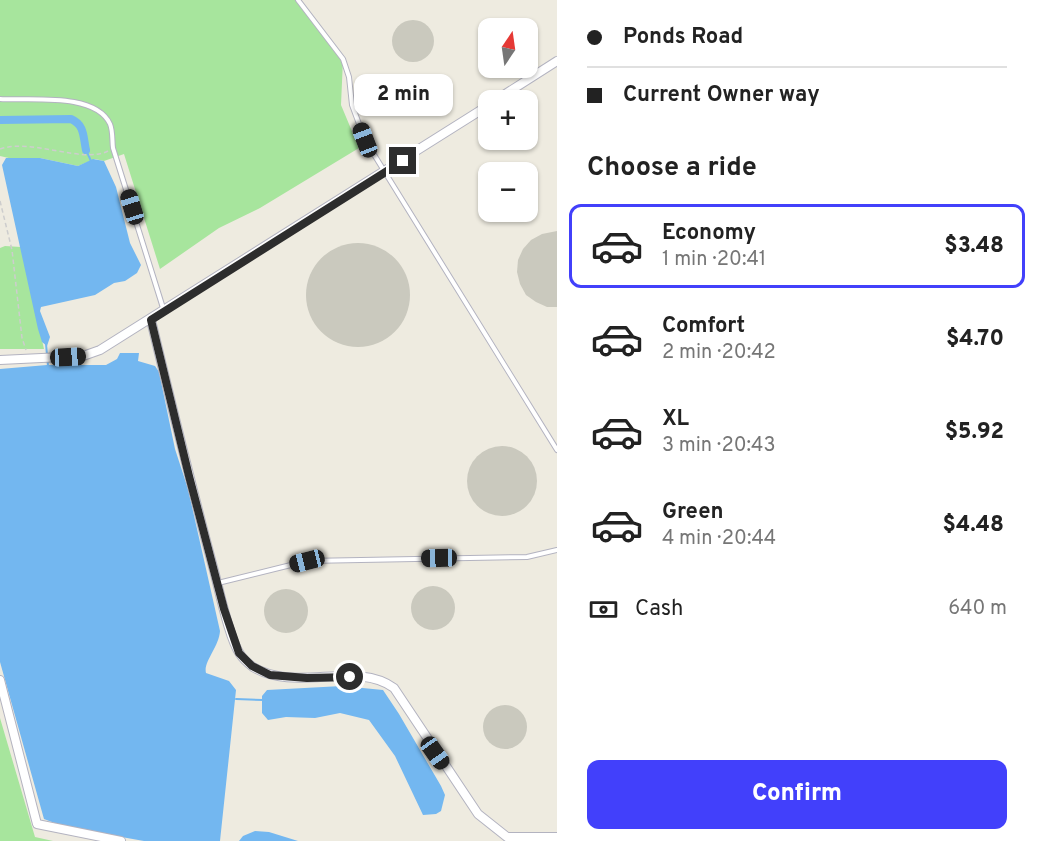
<!DOCTYPE html>
<html lang="en">
<head>
<meta charset="utf-8">
<style>
	:root { --surface:#fff; --page:#f2f2f2; --text:#222; --muted:#767676; --line:#e0e0e0; --accent:#4240fb }
	body { margin:0; font-family:Overpass,sans-serif; background:var(--page); color:var(--text); height:100vh; display:flex; flex-direction:column; font-size:22px; white-space:nowrap }
	* { box-sizing:border-box; margin:0 }
	p { font-size:20px; color:var(--muted) }
	.icon { flex:none; width:33px; height:33px; fill:none; stroke:currentColor; stroke-width:2; stroke-linecap:round; stroke-linejoin:round }
	.map { position:relative; flex:1; overflow:hidden }
	.panel { display:flex; flex-direction:column; background:var(--surface); width:480px }
	.panel>* { flex:none }
	.top-card { display:grid; align-content:center; height:132px; padding:0 30px; background:var(--surface) }
	.needle { width:39px; rotate:13deg }
	.controls { position:absolute; left:478px; top:18px; display:grid; gap:12px }
	.controls a { display:grid; place-items:center; width:60px; height:60px; border-radius:12px; background:var(--surface); box-shadow:0 2px 4px #0004; font-size:30px }
	.end { position:absolute; width:27px; height:27px; margin:-14px; border:8px solid #2d2d2d; background:#fff; box-shadow:0 0 0 3px #fff }
	.from { border-radius:50% }
	.bubble { position:absolute; height:42px; border-radius:12px; background:var(--surface); box-shadow:0 2px 4px #0004; font-size:20px; font-weight:800; line-height:42px; text-align:center }
	.car { position:absolute; width:18px; height:36px; margin:-18px -9px; border-radius:8px; box-shadow:0 0 4px 2px #0007; background:linear-gradient(#222 24%,#8ab4d8 0 40%,#222 0 76%,#8ab4d8 0 86%,#222 0) }
	.top-card b { display:flex; align-items:center; gap:21px; height:57px; font-size:22px }
	.top-card b+b { border-top:2px solid var(--line) }
	.top-card i { width:15px; height:15px; background:var(--text) }
	ul { padding:0; list-style:none }
	li { display:flex; align-items:center; gap:18px; height:84px; margin:0 12px 9px; padding:0 18px; border:3px solid transparent; border-radius:12px }
	li div { flex:1 }
	li b { display:block; font-size:22px }
	li em { font-style:normal; font-weight:800 }
	li.current { border-color:var(--accent) }
	li>.icon { width:54px; height:54px; stroke-width:1.5 }
	h2 { padding:0 30px; font-size:27px; line-height:72px }
	.pay { display:flex; align-items:center; gap:15px; height:66px; padding:0 30px; font-size:22px }
	.pay p { margin-inline-start:auto }
	.cta { display:flex; gap:12px; margin-top:auto; padding:12px 30px }
	.cta a { flex:1; height:69px; border-radius:12px; background:var(--accent); color:#fff; font-size:24px; font-weight:800; line-height:69px; text-align:center }
	main { display:flex; flex:1; min-height:0 }
	.map>svg:first-child { display:block }
	.green { fill:#a7e59d }
	.water { fill:#73b7f0 }
	.lines { fill:none; stroke-linecap:round; stroke-linejoin:round }
	.stream { stroke:#73b7f0; stroke-width:2 }
	.canal { stroke:#73b7f0; stroke-width:8 }
	.building { fill:#cac9be }
	.service-casing { stroke:#b3b3c0; stroke-width:6 }
	.minor-casing { stroke:#b3b3c0; stroke-width:10 }
	.path { stroke:#cdcdcd; stroke-width:1.5; stroke-dasharray:4.5 3; stroke-linecap:butt }
	.service { stroke:#fff; stroke-width:4 }
	.minor { stroke:#fff; stroke-width:8 }
	.route { stroke:#2d2d2d; stroke-width:8 }
</style>
</head>
<body>
<main>
<div class="map">
<svg width="557" height="841" viewBox="0 0 557 841">
	<rect width="100%" height="100%" fill="#eeebe0"/>
	<!-- green -->
	<g class="green">
		<polygon points="0,0 296,0 343,59 341,105 359,148 260,208 219,228 160,269 124,154 104,161 95,159 78,166 40,158 13,159 0,156"/>
		<polygon points="5,246 21,247 44,349 0,349 0,248"/>
		<polygon points="0,718 35,837 53,841 0,841"/>
	</g>
	<!-- water -->
	<g class="water">
		<polygon points="6,158 40,158 78,166 93,159 104,161 116,187 130,243 141,265 137,273 125,281 114,283 95,295 41,307 40,311 50,337 47,346 42,342 38,329 2,165"/>
		<path d="M120,353H139L138,361L155,366L159,372L175,449L188,489L220,631C219,647 203,662 206,673L229,681L236,690L220,841H144L65,827L44,819L0,662V369L47,365H106L117,359Z"/>
		<polygon points="342,686 383,690 399,714 441,786 445,795 441,811 436,814 423,815 395,756 369,720 340,713 315,718 286,717 268,720 262,713 262,696 267,690"/>
		<polygon points="255,831 269,832 298,841 239,841 243,836"/>
	</g>
	<g class="lines">
		<!-- stream -->
		<g class="stream">
			<polyline points="86,150 91,161"/>
			<polyline points="46,344 48,366"/>
			<polyline points="236,699 263,700"/>
		</g>
		<!-- canal -->
		<path class="canal" d="M0,120L71,119C85,125 83,137 86,150"/>
	</g>
	<!-- building -->
	<g class="building">
		<circle cx="413" cy="41" r="21"/>
		<polygon points="557,231 557,307 547,307 536,302 526,295 520,284 517,272 518,260 523,249 531,240 542,234"/>
		<circle cx="358" cy="295" r="52"/>
		<circle cx="502" cy="481" r="35"/>
		<circle cx="433" cy="608" r="22"/>
		<circle cx="286" cy="611" r="22"/>
		<circle cx="505" cy="727" r="22"/>
	</g>
	<g class="lines">
		<!-- service casing -->
		<g class="service-casing">
			<g id="service">
				<polyline points="298,0 343,59 349,77 352,105 365,140 557,450"/>
				<path d="M0,99C30,101 95,92 110,124C113,131 112,141 113,148L163,308"/>
				<polyline points="218,583 307,561 527,557 557,550"/>
			</g>
		</g>
		<!-- minor casing -->
		<g class="minor-casing">
			<g id="minor">
				<polyline points="496,100 557,61"/>
				<path d="M151,320C171,403 191,485 213,567C219,588 229,639 240,654C243,659 249,664 253,667C295,693 356,660 394,688L478,814L507,837H557"/>
				<polyline points="0,360 83,356 100,350 489,105"/>
				<polyline points="0,680 37,824 121,841"/>
			</g>
		</g>
		<!-- path -->
		<g class="path">
			<path d="M0,149C32,138 83,164 108,151"/>
			<polyline points="0,201 12,250 22,338 26,350"/>
		</g>
		<!-- service -->
		<use href="#service" class="service"/>
		<!-- minor -->
		<use href="#minor" class="minor"/>
	</g>
	<g class="lines">
		<!-- route -->
		<polyline class="route" points="350,677 307,678 270,675 252,666 239,653 224,609 189,476 151,320 403,161"/>
	</g>
</svg>
<div class="controls">
<a><svg class="needle" viewBox="-14 -14 28 28"><path d="M0-13l5 13h-10z" fill="#e53935"/><path d="M0 13l5-13h-10z" fill="#767676"/></svg></a>
<a>+</a>
<a>−</a>
</div>
<i class="end from" style="left:350px;top:677px"></i>
<i class="end" style="left:403px;top:161px"></i>
<div class="bubble" style="left:354px;top:74px;width:99px">2 min</div>
<i class="car" style="left:365px;top:140px;rotate:339deg"></i>
<i class="car" style="left:132px;top:207px;rotate:343deg"></i>
<i class="car" style="left:68px;top:357px;rotate:87deg"></i>
<i class="car" style="left:439px;top:558px;rotate:269deg"></i>
<i class="car" style="left:307px;top:561px;rotate:256deg"></i>
<i class="car" style="left:435px;top:753px;rotate:145deg"></i>
</div>
<section class="panel">
<div class="top-card">
<b><i class="from"></i>Ponds Road</b>
<b><i></i>Current Owner way</b>
</div>
<h2>Choose a ride</h2>
<ul>
<li class="current"><svg class="icon" aria-label="car" viewBox="0 0 24 24"><path d="M5 17H2v-5l4-1 3-4h7l3 4 3 1v5h-3M9 17h6M6 11h13"/><circle cx="7" cy="17" r="2"/><circle cx="17" cy="17" r="2"/></svg><div><b>Economy</b><p>1 min · 20:41</p></div><em>$3.48</em></li>
<li><svg class="icon" aria-label="car" viewBox="0 0 24 24"><path d="M5 17H2v-5l4-1 3-4h7l3 4 3 1v5h-3M9 17h6M6 11h13"/><circle cx="7" cy="17" r="2"/><circle cx="17" cy="17" r="2"/></svg><div><b>Comfort</b><p>2 min · 20:42</p></div><em>$4.70</em></li>
<li><svg class="icon" aria-label="car" viewBox="0 0 24 24"><path d="M5 17H2v-5l4-1 3-4h7l3 4 3 1v5h-3M9 17h6M6 11h13"/><circle cx="7" cy="17" r="2"/><circle cx="17" cy="17" r="2"/></svg><div><b>XL</b><p>3 min · 20:43</p></div><em>$5.92</em></li>
<li><svg class="icon" aria-label="car" viewBox="0 0 24 24"><path d="M5 17H2v-5l4-1 3-4h7l3 4 3 1v5h-3M9 17h6M6 11h13"/><circle cx="7" cy="17" r="2"/><circle cx="17" cy="17" r="2"/></svg><div><b>Green</b><p>4 min · 20:44</p></div><em>$4.48</em></li>
</ul>
<div class="pay"><svg class="icon" aria-label="cash" viewBox="0 0 24 24"><path d="M3 7h18v10H3z"/><circle cx="12" cy="12" r="2"/></svg>Cash<p>640 m</p></div>
<div class="cta"><a>Confirm</a></div>
</section>
</main>
</body>
</html>
